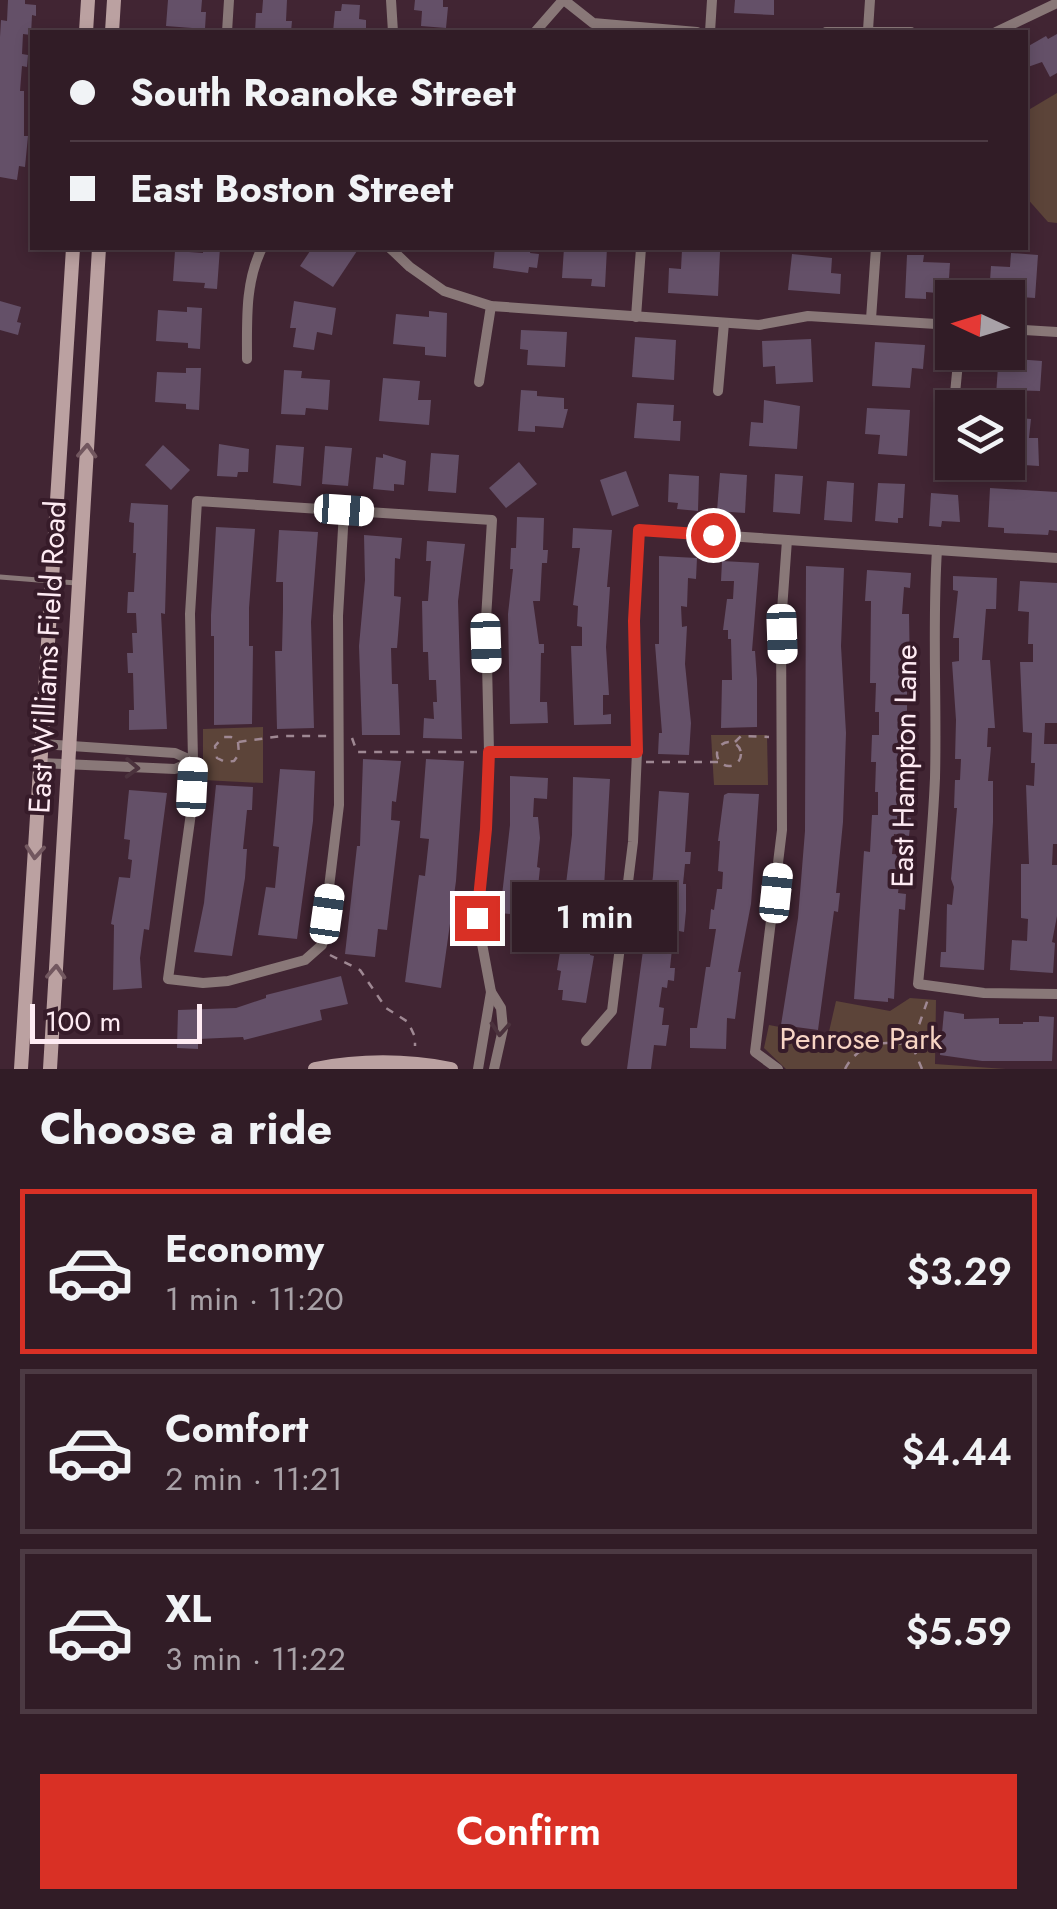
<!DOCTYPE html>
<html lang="en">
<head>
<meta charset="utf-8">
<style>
	:root { --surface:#311c26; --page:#39252e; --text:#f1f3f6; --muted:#a8a1a7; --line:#4c3a43; --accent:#d93025 }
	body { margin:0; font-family:Jost,sans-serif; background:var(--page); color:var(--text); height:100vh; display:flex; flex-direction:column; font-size:38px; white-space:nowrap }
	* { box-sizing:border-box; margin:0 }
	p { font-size:32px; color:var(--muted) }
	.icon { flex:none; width:55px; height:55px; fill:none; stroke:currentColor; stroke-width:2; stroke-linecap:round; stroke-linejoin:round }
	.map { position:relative; height:1069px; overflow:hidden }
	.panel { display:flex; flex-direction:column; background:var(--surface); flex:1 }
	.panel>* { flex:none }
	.hud { position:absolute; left:30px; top:30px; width:998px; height:220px; border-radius:0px; box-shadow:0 5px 15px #0003,0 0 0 2px var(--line); display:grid; align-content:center; height:220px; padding:0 40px; background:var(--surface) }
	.needle { width:65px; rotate:274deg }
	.controls { position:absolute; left:935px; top:280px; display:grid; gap:20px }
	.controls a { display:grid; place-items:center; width:90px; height:90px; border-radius:0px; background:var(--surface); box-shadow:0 5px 15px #0003,0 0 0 2px var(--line); font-size:50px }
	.scale { position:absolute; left:30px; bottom:25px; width:172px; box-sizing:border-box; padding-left:10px; border:5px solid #feebf3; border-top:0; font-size:28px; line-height:35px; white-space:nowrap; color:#feebf3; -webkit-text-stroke:8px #361b29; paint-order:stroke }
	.end { position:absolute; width:45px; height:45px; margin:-22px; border:12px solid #d93025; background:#fff; box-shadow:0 0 0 5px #fff }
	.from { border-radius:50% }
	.bubble { position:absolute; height:70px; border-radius:0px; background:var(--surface); box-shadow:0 5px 15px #0003,0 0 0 2px var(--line); font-size:32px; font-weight:600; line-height:70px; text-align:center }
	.car { position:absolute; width:30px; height:60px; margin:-30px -15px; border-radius:12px; box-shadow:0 0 8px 2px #0007; background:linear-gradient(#fff 24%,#345 0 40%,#fff 0 76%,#345 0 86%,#fff 0) }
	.hud b { display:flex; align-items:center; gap:35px; height:95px; font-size:38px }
	.hud b+b { border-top:2px solid var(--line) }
	.hud i { width:25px; height:25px; background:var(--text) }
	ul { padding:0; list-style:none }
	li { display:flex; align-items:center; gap:30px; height:165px; margin:0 20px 15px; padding:0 20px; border:5px solid var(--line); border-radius:0px }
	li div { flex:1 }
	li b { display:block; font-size:38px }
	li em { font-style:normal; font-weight:600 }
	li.selected { border-color:var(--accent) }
	li>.icon { width:90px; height:90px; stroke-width:1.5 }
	h2 { padding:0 40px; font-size:45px; line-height:120px }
	.primary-button { display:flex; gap:20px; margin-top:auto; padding:20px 40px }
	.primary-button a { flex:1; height:115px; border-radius:0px; background:var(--accent); color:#fff; font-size:40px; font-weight:600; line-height:115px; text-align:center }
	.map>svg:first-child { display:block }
	.green { fill:#5c4439 }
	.building { fill:#645068 }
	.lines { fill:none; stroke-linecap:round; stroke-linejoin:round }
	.path { stroke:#9f8893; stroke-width:2.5; stroke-dasharray:8 8; stroke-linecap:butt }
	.lane { stroke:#897878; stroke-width:5 }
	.street { stroke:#897878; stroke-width:10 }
	.secondary { stroke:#bba1a1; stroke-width:14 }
	.oneway { stroke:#72575f }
	.oneway2 { stroke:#4b323d }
	.route { stroke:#d93025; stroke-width:12 }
	.labels { text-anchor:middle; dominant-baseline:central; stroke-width:8; stroke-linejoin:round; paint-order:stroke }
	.street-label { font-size:30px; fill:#feebf3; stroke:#361b29 }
	.park-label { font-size:30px; fill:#f7d4c4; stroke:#361b29 }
</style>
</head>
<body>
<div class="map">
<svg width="1057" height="1069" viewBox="0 0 1057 1069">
	<rect width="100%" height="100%" fill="#412533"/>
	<!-- green -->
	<g class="green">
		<polygon points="1057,93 1057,223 1048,222 1025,196 1025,112"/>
		<polygon points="263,727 263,783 203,780 203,729"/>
		<polygon points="711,735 767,735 768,785 714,785"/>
		<polygon points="910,998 936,1000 935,1064 1006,1069 786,1069 764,1048 769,1025 828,1036 836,1001 890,1011"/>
	</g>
	<!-- building -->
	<g class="building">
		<polygon points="8,0 25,0 25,4 36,5 36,16 32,15 31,35 23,34 22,54 28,55 27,67 22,66 20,91 24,91 24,136 28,136 25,167 19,166 17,180 0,177 0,37 1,20 7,21"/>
		<polygon points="168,0 202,0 201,12 206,12 205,29 166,26"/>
		<polygon points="263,0 287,0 286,21 292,21 291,32 255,32 256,13 262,13"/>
		<polygon points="415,0 443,0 443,7 448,7 446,28 421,26 422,11 414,10"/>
		<polygon points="735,0 774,0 774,15 734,13"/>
		<polygon points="342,4 360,5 359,19 366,20 366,32 333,32 335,11 341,11"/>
		<polygon points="1057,34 1057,73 1050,77 1042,62 1025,68 1025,48 1046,36 1048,39"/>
		<polygon points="203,248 220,248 217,289 204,288 205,283 173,281 175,251 203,253"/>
		<polygon points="312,248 359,248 333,287 300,266"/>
		<polygon points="495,248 531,248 530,253 539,254 537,268 529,267 528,273 493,268"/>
		<polygon points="564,248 607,248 605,287 591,286 592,279 562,278"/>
		<polygon points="682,250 720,252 718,296 668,293 669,268 681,269"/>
		<polygon points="1011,253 1038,255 1035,298 989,295 991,266 1010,267"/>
		<polygon points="792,254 832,258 831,273 841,274 840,294 788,290"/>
		<polygon points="907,255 924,255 923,262 950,263 948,294 926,292 926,299 905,298"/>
		<polygon points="0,301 21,307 17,322 21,323 18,335 0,330"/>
		<polygon points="294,301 336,308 332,335 317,332 314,350 293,347 296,328 290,328"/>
		<polygon points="187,307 202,308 200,349 188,348 188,343 156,341 158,310 187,312"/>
		<polygon points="429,311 447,313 446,357 425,355 425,347 393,344 396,314 429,317"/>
		<polygon points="521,330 567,332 565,367 527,365 528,350 520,349"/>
		<polygon points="635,337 676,340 674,380 632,377"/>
		<polygon points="811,339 813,382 776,384 775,366 763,367 762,341"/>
		<polygon points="875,342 925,345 923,369 912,368 910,388 872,386"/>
		<polygon points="999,352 1015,353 1015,359 1042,361 1040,391 1012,390 1012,396 996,395"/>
		<polygon points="186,368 201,368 199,410 186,409 186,404 155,402 157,372 186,373"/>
		<polygon points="284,370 302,371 301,378 330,380 328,410 306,408 305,415 281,414"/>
		<polygon points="383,378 420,381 418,400 431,400 429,425 379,421"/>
		<polygon points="521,390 537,391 537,396 564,398 564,409 568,409 563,428 535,426 535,432 518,431"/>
		<polygon points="764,400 800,406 797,449 749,446 751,422 763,423"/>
		<polygon points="637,403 674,405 673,421 681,421 680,441 634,438"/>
		<polygon points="867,408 910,410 907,456 878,454 880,435 865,434"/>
		<polygon points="1008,417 1031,419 1029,438 1038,438 1039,466 1008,464"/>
		<polygon points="219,444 249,449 248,472 238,472 237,477 217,476"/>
		<polygon points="163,445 190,470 171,490 145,465"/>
		<polygon points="276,445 304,447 301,486 273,483"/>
		<polygon points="325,446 352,448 348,486 322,484"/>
		<polygon points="431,453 459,455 456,493 428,491"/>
		<polygon points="383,454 406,461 404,485 394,484 394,491 373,489 376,457 383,458"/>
		<polygon points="519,462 537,484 506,508 489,488"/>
		<polygon points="626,471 639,506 612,516 600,480"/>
		<polygon points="720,473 747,475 745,513 717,511"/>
		<polygon points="669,474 699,476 698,511 677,509 678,503 668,502"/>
		<polygon points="775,474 803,476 800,514 773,512"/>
		<polygon points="827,481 854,483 852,522 824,520"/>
		<polygon points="878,483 905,484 903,518 898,518 898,523 875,521"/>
		<polygon points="990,488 1057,492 1057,531 1049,530 1048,535 1004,533 1004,528 988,527"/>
		<polygon points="931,493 958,495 960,522 942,521 941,527 929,526"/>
		<polygon points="131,503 168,505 165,614 161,613 167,729 129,730 129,710 134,710 133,673 128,673 127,653 133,653 132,633 137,633 136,613 127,613 128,592 134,592 136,553 133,553 134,523 129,522"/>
		<polygon points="517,517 544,518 543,550 548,550 547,563 542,563 540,601 533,601 539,644 544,644 544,653 541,653 540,702 547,702 548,723 510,724 508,614 513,569 510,569 511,548 516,548"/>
		<polygon points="216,527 255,529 249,608 249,646 253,646 252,724 214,725 214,636 211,636 211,615"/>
		<polygon points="573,528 612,530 607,587 610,587 606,647 609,695 603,695 603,715 611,714 611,724 574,725 571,646 582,646 582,627 577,626 578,606 573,605 580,548 572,548"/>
		<polygon points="279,530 318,532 311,622 314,728 277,729 275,651 282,651 283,609 283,582 276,582"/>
		<polygon points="364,535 402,538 400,559 395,558 394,596 401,597 397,648 391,648 392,684 398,684 400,735 362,735 359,646 365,580"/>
		<polygon points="427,541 465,544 458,601 462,739 423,738 424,718 434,719 433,702 437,702 436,680 429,680 428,652 423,652 422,601 428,601 431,561 426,561"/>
		<polygon points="659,556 697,558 696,579 688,578 687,607 681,606 682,627 687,626 685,664 691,723 689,755 658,754 659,733 662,733 655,644 659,644"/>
		<polygon points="722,561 759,563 752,651 755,651 757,679 757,727 721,728 722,680 732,680 731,639 728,639 728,630 723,630 727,599 733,599 734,581 721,581"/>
		<polygon points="806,566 844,568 841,646 846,733 843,822 836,893 840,893 838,912 834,911 818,1030 781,1025 798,918 805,831"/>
		<polygon points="867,570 911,573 910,588 904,587 902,614 909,614 910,673 907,673 907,713 903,712 903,735 909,736 908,794 902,793 901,817 911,818 909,836 894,834 892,854 908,855 907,871 901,870 898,893 906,894 905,910 899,909 894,999 888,998 888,1002 854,999 864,851 870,852 872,815 878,815 878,792 875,792 876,762 871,762 872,735 879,735 879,712 875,712 876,683 870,683 871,601 865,601"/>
		<polygon points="953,576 997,578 996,609 986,609 982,660 990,660 995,728 988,728 987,747 991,747 988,781 993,781 993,822 984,970 940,967 941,952 946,952 947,904 952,905 954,887 951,879 957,808 954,808 955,780 960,780 961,759 955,759 956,720 952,662 959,661 959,638 953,638 958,591 953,590"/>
		<polygon points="1020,581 1057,583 1057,723 1045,723 1044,744 1057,744 1057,844 1053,844 1052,865 1057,865 1057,916 1052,942 1055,943 1053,973 1010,970 1012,940 1027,941 1028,919 1021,918 1021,864 1029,864 1026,785 1034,786 1035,763 1031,763 1032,733 1023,732 1020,662 1033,662 1033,644 1028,644 1029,612 1018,611"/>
		<polygon points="363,759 401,761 396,802 392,801 391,820 400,821 387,930 378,929 375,957 345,954 357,846 360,846"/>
		<polygon points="426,759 464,761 456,881 441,988 405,982 419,875 425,876 429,839 420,838"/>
		<polygon points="280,769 315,771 313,821 297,939 258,935 266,887 275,888 279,847 273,846"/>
		<polygon points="510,776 548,778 547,799 534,798 533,817 538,817 540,838 537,867 540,868 538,887 533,887 530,916 500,913 510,825"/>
		<polygon points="573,777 610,779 604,888 597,938 593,937 590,955 594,956 586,1003 562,1000 563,990 558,990 561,971 557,970 565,922 569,922 571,903 576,904 578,885 566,884 572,835"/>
		<polygon points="216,785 253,787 252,810 247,810 243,849 247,849 245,878 232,956 194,952 204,903"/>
		<polygon points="129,790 167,793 149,930 144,929 140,958 142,988 113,990 114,925 111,924 119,877 130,878 132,860 128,859 130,840 124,839"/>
		<polygon points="659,791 689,793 685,852 691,852 690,864 685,864 683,884 686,884 686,911 684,932 674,930 670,968 675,968 674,981 668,980 667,988 662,987 659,1007 664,1008 662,1025 669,1025 666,1046 654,1045 651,1069 627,1069 653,876"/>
		<polygon points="728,793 759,794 751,904 738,972 741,972 735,1019 727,1018 726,1049 690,1048 690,1028 697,1028 706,967 710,967 716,929 709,929 711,909 714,910 717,889 722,889 723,872 718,871 720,841 718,841 724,795"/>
		<polygon points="341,976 348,1004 320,1010 322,1020 244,1040 243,1037 198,1039 198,1049 177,1048 178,1010 236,1008 266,998 266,995"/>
		<polygon points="944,1011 964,1014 964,1019 999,1018 999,1024 1023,1024 1023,1022 1039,1022 1039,1016 1054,1017 1052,1061 982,1061 940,1055"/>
	</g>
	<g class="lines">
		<!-- path -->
		<g class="path">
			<polyline points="352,738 357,752 477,752"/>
			<polyline points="238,742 239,754 234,761 225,762 217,758 215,746 223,737 231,737 238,742 282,736 329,736"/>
			<polyline points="735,742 741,736 769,737"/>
			<circle cx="729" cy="754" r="12"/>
			<polyline points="646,762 720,762"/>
			<polyline points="330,955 360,970 386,1008 408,1022 415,1037 415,1046"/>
			<path d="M845,1069C859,1042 885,1040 912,1045"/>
			<polyline points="922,1069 912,1045 928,999"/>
		</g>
		<!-- lane -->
		<polyline class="lane" points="0,577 76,583"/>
		<!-- street -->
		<g class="street">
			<polyline points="391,0 393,32"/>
			<polyline points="564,0 593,23 697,32"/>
			<polyline points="868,30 870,0"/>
			<polyline points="227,32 229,0"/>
			<polyline points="535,32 563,0"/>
			<polyline points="710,32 712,0"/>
			<polyline points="826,32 911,32"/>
			<polyline points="996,32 1057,3"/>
			<polyline points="390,248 410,267 444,291 491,306 759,325 808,316 952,325"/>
			<polyline points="636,317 641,248"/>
			<polyline points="871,319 876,248"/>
			<polyline points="1008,329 1057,332"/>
			<path d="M247,359C247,320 245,282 262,248"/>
			<polyline points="479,382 491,306"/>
			<polyline points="718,391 724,323"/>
			<polyline points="954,404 959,352"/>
			<polyline points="344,511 338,616 339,805 322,945 305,960 228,981 203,983 168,979 191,813 193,761 190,614 197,501 492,520 486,619 489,752 486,829 477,917 491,992 501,1008 503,1029 494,1069"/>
			<path d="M937,550C932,626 937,702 935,778C932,847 925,915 918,984L984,993L1057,994"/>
			<polyline points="42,744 175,753 193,761"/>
			<polyline points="489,752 637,752"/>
			<polyline points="41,763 175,769 193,761"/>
			<polyline points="586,1041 612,1011 633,842 637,752 634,621 639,530 1057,558"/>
			<polyline points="478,1069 491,992"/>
			<polyline points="778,1069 755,1052 782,830 781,624 787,540"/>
		</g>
		<!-- secondary -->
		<g class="secondary">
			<polyline points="86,32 88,0"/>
			<polyline points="112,32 114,0"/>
			<polyline points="21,1069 73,248"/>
			<polyline points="50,1069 99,248"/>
			<path d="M315,1069C361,1060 405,1060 451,1069"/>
		</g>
	</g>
	<!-- one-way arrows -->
	<defs><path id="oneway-chevron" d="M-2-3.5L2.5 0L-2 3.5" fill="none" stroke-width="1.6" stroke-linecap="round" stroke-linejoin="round" transform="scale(2.5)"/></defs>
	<g class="oneway">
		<use href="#oneway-chevron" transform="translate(87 451) rotate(-87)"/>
		<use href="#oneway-chevron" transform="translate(35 852) rotate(94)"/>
		<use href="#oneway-chevron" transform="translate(56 972) rotate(-87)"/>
	</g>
	<g class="oneway2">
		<use href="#oneway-chevron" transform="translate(132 768) rotate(2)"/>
		<use href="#oneway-chevron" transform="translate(500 1029) rotate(94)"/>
	</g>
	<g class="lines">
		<!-- route -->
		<polyline class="route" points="477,918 486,829 489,752 637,752 634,621 639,530 713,535"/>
	</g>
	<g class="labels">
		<!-- street labels -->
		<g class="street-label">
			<text transform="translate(47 657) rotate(-87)">East Williams Field Road</text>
			<text transform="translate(904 766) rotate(-89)">East Hampton Lane</text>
		</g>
		<!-- park labels -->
		<g class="park-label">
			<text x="861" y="1038">Penrose Park</text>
		</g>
	</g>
</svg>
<div class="controls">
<a><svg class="needle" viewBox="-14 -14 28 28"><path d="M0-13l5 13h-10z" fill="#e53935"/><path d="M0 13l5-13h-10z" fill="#a8a1a7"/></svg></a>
<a><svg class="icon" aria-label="layers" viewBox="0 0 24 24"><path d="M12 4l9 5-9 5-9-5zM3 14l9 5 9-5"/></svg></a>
</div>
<div class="scale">100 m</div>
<i class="end from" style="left:713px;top:535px"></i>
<i class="end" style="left:477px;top:918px"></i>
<div class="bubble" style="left:512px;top:882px;width:165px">1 min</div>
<i class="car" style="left:344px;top:510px;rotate:94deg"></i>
<i class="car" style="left:782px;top:634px;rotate:178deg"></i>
<i class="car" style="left:486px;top:643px;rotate:178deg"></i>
<i class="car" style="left:192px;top:787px;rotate:3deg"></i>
<i class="car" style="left:776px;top:893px;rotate:6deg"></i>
<i class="car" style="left:327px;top:914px;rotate:8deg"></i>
<div class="hud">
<b><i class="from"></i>South Roanoke Street</b>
<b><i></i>East Boston Street</b>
</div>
</div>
<section class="panel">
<h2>Choose a ride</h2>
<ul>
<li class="selected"><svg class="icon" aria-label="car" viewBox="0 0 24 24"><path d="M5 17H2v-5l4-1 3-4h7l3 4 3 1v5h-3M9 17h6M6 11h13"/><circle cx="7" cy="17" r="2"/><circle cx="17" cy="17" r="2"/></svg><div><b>Economy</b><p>1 min · 11:20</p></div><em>$3.29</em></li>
<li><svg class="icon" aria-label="car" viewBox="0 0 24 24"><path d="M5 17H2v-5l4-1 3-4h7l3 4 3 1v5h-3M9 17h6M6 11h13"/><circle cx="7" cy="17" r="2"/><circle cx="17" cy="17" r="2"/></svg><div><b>Comfort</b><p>2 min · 11:21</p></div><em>$4.44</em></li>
<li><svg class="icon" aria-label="car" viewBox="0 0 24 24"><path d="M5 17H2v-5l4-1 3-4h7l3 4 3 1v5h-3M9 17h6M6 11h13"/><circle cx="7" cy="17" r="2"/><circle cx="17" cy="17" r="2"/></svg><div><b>XL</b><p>3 min · 11:22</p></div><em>$5.59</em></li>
</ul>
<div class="primary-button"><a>Confirm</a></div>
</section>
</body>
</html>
